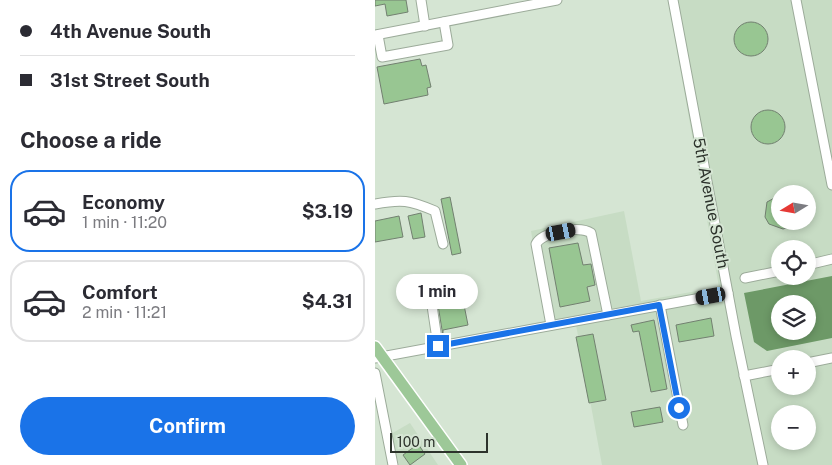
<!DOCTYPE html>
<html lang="en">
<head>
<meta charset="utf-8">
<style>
	:root { --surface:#fff; --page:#f2f2f3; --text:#2b2b33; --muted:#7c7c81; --line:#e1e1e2; --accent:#1a73e8 }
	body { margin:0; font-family:"Public Sans",sans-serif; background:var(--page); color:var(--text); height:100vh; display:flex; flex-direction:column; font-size:19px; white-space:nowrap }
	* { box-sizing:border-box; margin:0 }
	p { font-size:16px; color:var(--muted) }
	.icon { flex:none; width:28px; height:28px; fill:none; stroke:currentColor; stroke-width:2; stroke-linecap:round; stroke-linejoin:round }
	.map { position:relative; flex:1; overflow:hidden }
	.details { display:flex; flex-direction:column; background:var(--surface); width:375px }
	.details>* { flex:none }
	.top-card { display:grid; align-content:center; height:110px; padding:0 20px; background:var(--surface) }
	.needle { width:32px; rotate:259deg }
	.fabs { position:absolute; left:396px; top:185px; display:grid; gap:10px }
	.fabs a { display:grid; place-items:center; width:45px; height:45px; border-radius:50%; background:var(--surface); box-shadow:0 2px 8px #0003; font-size:25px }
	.scale { position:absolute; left:15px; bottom:12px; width:98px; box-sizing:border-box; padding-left:5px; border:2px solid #2d332c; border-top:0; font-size:14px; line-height:18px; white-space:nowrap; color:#2d332c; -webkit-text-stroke:4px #d5e5d3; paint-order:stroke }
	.end { position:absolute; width:22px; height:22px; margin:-11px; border:6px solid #1a73e8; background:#fff; box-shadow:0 0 0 2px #fff }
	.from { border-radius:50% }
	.bubble { position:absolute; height:35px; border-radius:18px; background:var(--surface); box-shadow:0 2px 8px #0003; font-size:16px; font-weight:700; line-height:35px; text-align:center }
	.car { position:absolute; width:15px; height:30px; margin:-15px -8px; border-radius:6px; box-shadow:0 0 4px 1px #0007; background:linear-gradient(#222 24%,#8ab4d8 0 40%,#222 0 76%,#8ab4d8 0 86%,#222 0) }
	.top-card b { display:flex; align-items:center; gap:18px; height:48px; font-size:19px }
	.top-card b+b { border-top:1px solid var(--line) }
	.top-card i { width:12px; height:12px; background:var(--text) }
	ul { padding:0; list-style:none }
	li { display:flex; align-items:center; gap:15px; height:82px; margin:0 10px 8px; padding:0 10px; border:2px solid var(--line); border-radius:20px }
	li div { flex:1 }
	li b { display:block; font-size:19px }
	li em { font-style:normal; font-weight:700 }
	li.current { border-color:var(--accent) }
	li>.icon { width:45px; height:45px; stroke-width:1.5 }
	h2 { padding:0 20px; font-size:22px; line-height:60px }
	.cta { display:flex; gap:10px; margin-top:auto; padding:10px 20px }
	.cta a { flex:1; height:58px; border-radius:30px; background:var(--accent); color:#fff; font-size:20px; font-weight:700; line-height:58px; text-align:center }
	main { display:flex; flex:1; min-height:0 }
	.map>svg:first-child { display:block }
	.built { fill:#c7dcc4; fill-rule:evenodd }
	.water { fill:#6d9967; fill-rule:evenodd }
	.building { fill:#98c692; stroke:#728070 }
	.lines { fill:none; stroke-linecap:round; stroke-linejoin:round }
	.minor-casing { stroke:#9cab9a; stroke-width:11 }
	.major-casing { stroke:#fff; stroke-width:14 }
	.minor { stroke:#fff; stroke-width:9 }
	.major { stroke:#9dc898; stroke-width:11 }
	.route { stroke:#1a73e8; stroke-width:6 }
	.labels { text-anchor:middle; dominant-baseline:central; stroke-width:4; stroke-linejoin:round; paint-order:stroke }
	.street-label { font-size:16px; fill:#2d332c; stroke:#d5e5d3 }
</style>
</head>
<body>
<main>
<section class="details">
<div class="top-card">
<b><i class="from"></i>4th Avenue South</b>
<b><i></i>31st Street South</b>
</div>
<h2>Choose a ride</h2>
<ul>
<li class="current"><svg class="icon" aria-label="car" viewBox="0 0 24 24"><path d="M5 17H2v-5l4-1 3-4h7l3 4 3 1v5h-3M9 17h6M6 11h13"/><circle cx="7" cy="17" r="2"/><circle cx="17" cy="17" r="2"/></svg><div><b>Economy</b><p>1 min · 11:20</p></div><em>$3.19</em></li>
<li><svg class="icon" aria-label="car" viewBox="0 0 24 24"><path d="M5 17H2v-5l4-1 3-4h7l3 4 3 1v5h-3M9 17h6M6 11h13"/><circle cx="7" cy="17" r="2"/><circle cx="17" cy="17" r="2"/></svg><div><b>Comfort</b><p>2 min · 11:21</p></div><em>$4.31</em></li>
</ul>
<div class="cta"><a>Confirm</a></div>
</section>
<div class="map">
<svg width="457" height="465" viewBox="0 0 457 465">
	<rect width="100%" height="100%" fill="#d5e5d3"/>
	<!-- built -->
	<g class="built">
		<path d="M293,0H457V465H227L201,325L173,330L156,231L249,211L266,301L344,287ZM405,194H432V221H405ZM405,249H432V276H405ZM405,304H432V331H405ZM405,359H432V386H405ZM405,414H432V441H405Z"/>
		<polygon points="35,423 63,465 24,465 16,434"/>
	</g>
	<!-- water -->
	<path class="water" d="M457,276V338L392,351L379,342L369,293ZM405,304H432V331H405Z"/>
	<!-- building -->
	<g class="building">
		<polygon points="0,0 31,0 33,12 12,16 10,4 0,6"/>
		<circle cx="376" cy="39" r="17"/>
		<polygon points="45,59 47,66 51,65 56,87 52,88 53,95 9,104 2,67"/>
		<circle cx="393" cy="127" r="17"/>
		<polygon points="405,195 405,221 421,221 415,227 408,229 394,224 390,217 392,202"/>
		<polygon points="75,197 86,253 77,255 66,199"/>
		<polygon points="46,213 50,237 38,239 33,216"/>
		<polygon points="24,216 28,237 0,242 0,221"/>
		<polygon points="203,243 208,265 216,264 220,285 212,287 215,301 185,307 174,248"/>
		<polygon points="88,300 93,325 68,330 68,336 63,305"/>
		<polygon points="336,318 339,336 304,342 301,325"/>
		<polygon points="279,320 292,389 276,392 264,331 258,332 256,325"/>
		<polygon points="218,334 231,400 214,403 201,337"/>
		<polygon points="285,407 288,422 259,427 256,412"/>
		<polygon points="43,444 50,454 35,465 28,455"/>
	</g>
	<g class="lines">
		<!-- minor casing -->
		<g class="minor-casing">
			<g id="minor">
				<polyline points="46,0 50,26"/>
				<polyline points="298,0 361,336 388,465"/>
				<polyline points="421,0 457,185"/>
				<polyline points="0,35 182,0"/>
				<polyline points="3,35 7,57 73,45 69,22"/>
				<path d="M0,204C27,199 34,200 60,211L68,244"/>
				<polyline points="432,265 457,259"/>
				<polyline points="370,278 405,271"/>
				<polyline points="285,305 308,425"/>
				<path d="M176,325L161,244C167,232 205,225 216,233L233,315"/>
				<polyline points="63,346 56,299 64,292 77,292"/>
				<polyline points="0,358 353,293"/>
				<polyline points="432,363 457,358"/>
				<polyline points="0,373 18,465"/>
				<polyline points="369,376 405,369"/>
			</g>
		</g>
		<!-- major casing -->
		<g class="major-casing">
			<polyline id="major" points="0,347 86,465"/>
		</g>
		<!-- minor -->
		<use href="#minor" class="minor"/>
		<!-- major -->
		<use href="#major" class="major"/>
	</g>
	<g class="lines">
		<!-- route -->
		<polyline class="route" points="63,346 284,305 304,408"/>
	</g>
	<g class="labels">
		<!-- street labels -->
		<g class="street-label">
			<text transform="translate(336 203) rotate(79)">5th Avenue South</text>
		</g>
	</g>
</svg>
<div class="fabs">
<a><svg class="needle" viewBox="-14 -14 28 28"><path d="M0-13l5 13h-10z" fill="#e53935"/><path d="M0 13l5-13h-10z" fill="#7c7c81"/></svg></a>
<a><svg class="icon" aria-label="locate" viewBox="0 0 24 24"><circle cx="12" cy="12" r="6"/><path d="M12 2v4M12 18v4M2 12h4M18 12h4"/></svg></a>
<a><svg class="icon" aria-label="layers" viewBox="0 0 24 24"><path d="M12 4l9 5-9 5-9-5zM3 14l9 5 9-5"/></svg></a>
<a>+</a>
<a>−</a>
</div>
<div class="scale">100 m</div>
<i class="end from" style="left:304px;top:408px"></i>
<i class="end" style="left:63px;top:346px"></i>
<div class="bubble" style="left:21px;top:274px;width:82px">1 min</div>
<i class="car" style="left:186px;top:232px;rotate:79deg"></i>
<i class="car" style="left:336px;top:296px;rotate:260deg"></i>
</div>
</main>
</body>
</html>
